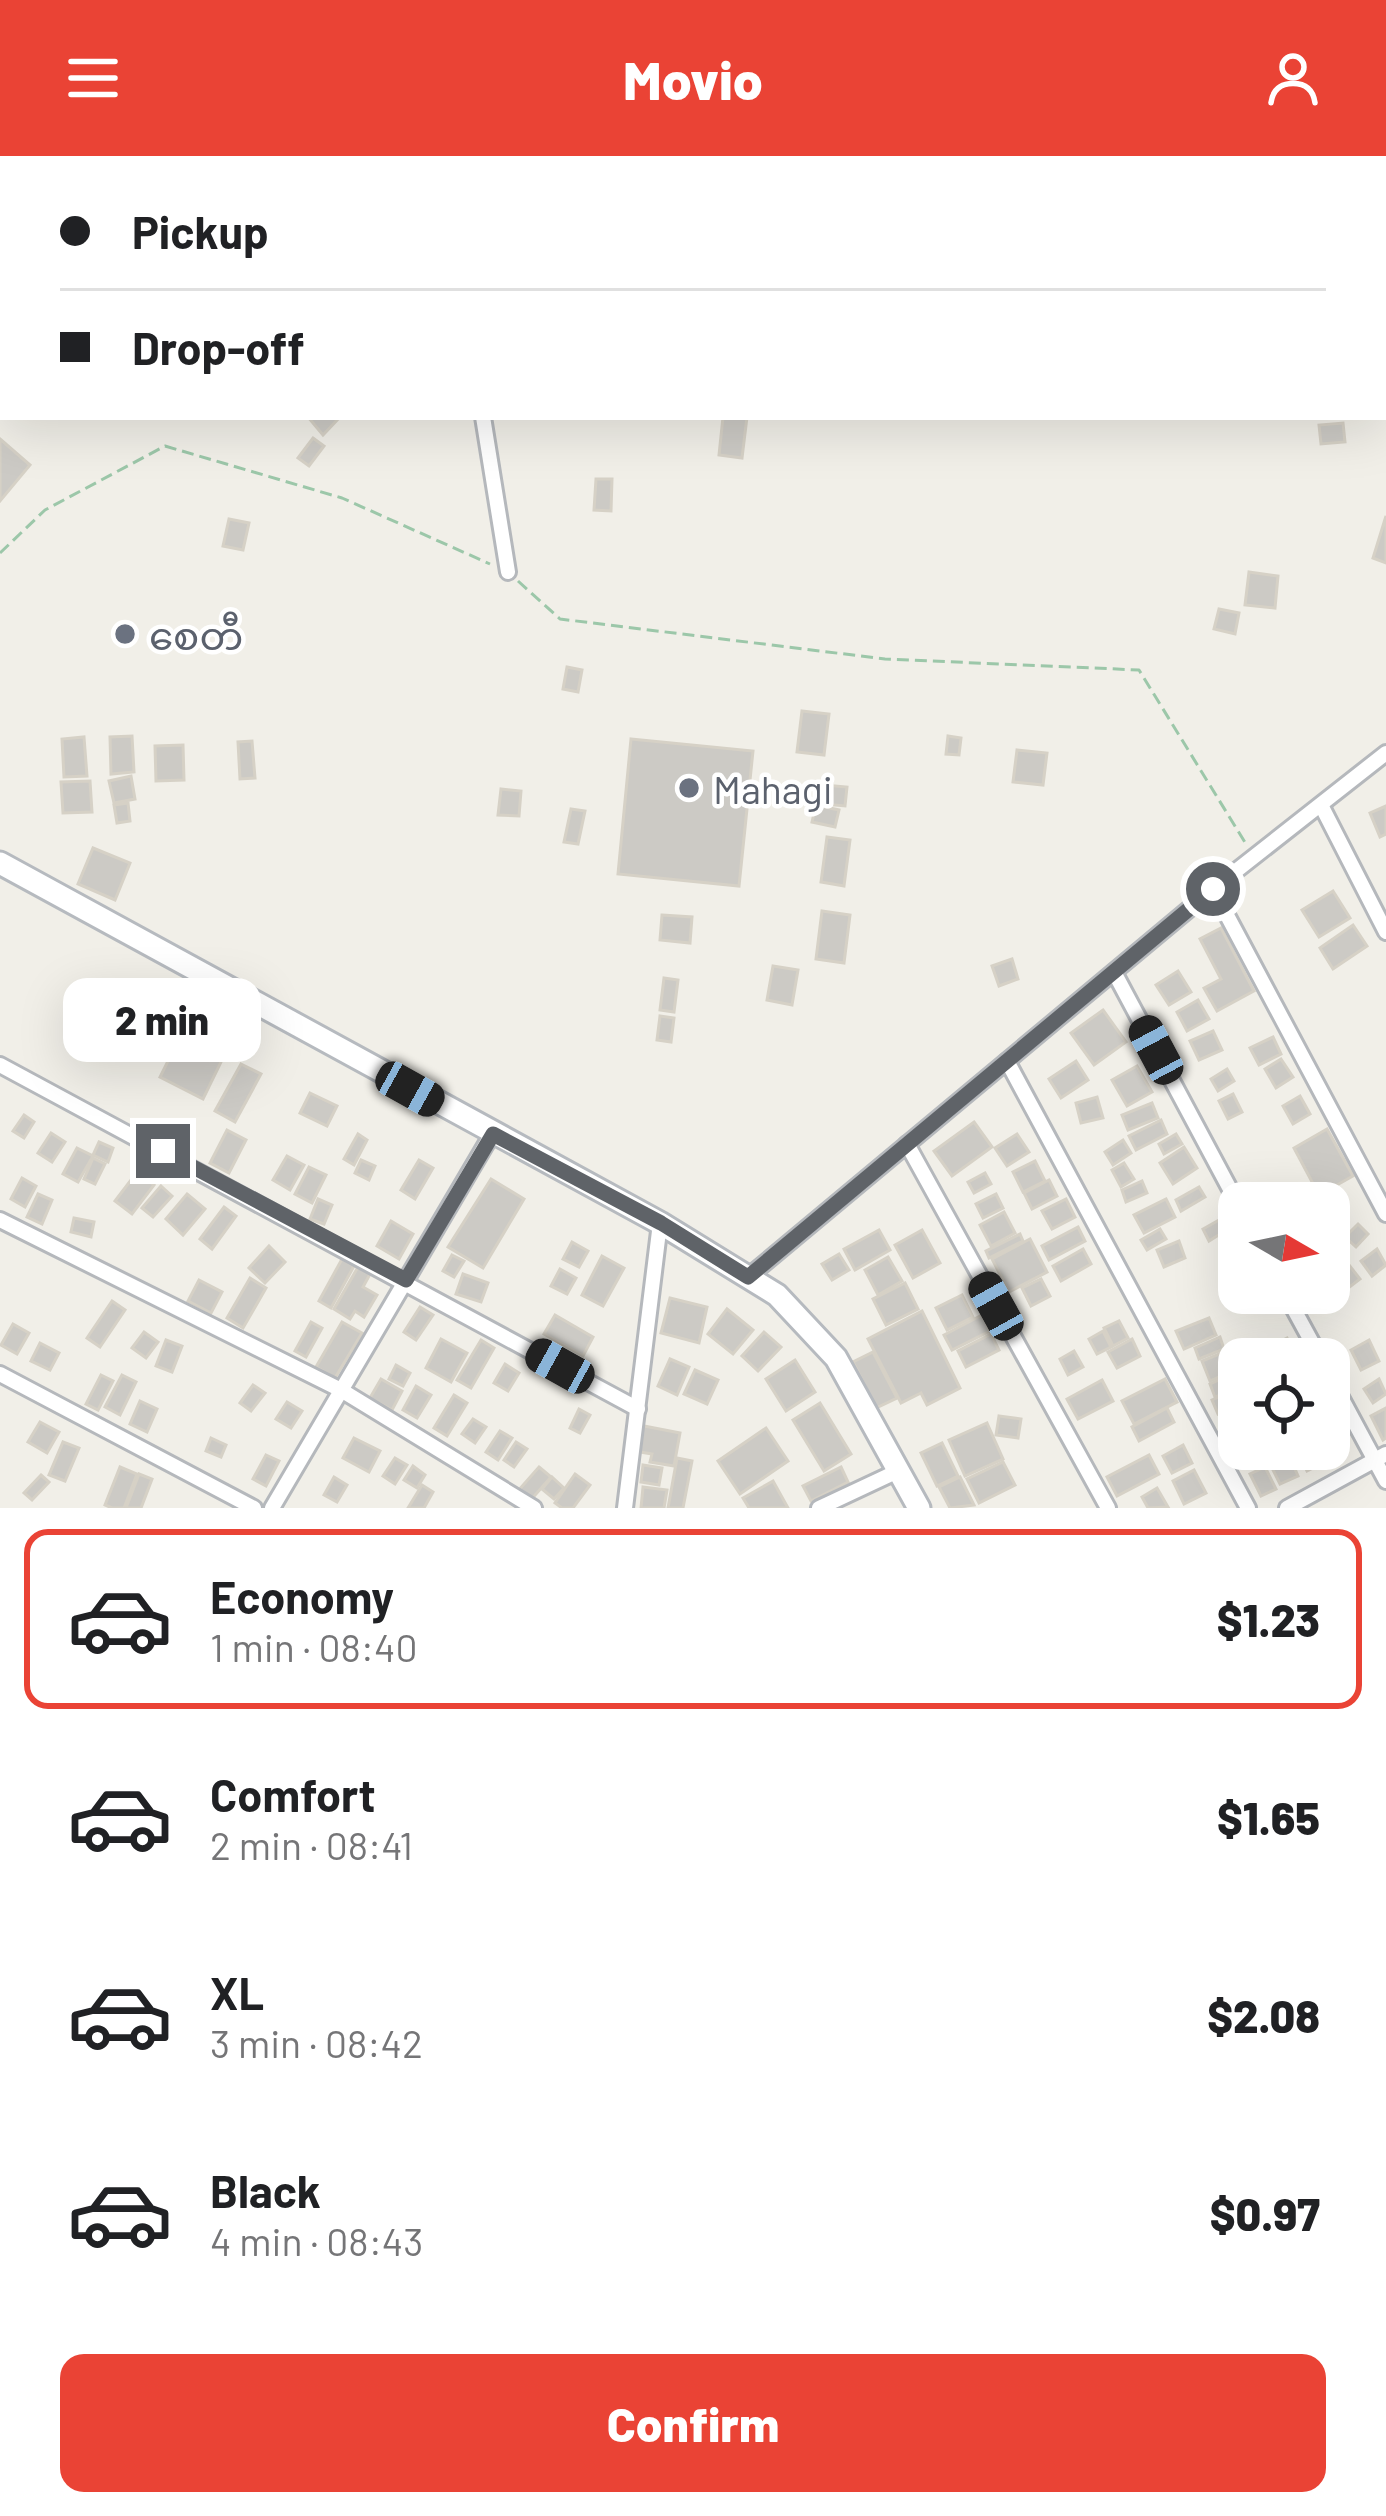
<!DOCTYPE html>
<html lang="en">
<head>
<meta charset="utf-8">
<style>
	:root { --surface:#fff; --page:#f6f6f6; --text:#202124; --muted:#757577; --line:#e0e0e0; --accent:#ea4335 }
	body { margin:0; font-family:Barlow,"Noto Sans Myanmar",sans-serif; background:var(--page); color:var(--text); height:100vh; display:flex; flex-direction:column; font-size:45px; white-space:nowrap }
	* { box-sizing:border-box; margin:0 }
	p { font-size:39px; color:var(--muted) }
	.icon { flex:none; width:66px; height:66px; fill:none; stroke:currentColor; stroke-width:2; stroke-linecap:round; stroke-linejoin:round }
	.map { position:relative; height:1352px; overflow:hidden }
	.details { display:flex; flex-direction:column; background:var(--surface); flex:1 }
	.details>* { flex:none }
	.banner { position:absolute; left:0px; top:0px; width:1386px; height:264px; box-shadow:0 12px 48px #0002; display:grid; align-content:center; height:264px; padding:0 60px; background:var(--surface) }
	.needle { width:78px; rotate:99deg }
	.buttons { position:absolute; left:1218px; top:1026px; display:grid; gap:24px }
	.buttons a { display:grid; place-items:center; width:132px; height:132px; border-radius:24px; background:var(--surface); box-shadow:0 12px 48px #0002; font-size:60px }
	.end { position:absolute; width:54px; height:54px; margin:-27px; border:15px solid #5f6368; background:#fff; box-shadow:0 0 0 6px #fff }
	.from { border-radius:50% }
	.bubble { position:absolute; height:84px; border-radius:24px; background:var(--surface); box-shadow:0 12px 48px #0002; font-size:39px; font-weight:800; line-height:84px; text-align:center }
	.car { position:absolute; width:36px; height:72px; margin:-36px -18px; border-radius:15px; box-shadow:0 0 9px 3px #0007; background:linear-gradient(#222 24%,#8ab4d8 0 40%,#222 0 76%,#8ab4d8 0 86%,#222 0) }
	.banner b { display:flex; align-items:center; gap:42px; height:114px; font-size:45px }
	.banner b+b { border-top:3px solid var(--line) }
	.banner i { width:30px; height:30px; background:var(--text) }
	ul { padding:21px 0 0; list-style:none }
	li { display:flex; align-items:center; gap:36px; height:180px; margin:0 24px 18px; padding:0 36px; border:6px solid transparent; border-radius:24px }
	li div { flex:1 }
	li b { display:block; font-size:45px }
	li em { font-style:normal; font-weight:800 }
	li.on { border-color:var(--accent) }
	li>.icon { width:108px; height:108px; stroke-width:1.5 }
	.cta { display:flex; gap:24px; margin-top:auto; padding:24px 60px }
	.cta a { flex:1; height:138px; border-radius:24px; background:var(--accent); color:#fff; font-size:48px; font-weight:800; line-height:138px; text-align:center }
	header { display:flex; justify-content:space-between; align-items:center; height:156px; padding:0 60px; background:var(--accent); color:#fff; font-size:54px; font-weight:800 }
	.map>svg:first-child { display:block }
	.building { fill:#cccac5; stroke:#d6d1c6; stroke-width:3 }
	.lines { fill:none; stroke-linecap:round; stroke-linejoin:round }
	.minor-casing { stroke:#b5b8bc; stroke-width:20 }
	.secondary-casing { stroke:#b6babf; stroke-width:27 }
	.path { stroke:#9cc7a9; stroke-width:3; stroke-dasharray:12 6; stroke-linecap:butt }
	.minor { stroke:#fff; stroke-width:14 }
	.secondary { stroke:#fff; stroke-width:21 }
	.route { stroke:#5f6368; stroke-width:15 }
	.worship-dot { fill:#6b7280; stroke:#fff; stroke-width:4.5 }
	.labels { text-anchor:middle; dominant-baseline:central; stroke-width:9; stroke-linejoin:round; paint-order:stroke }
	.worship-label { font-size:39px; fill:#5b616d; stroke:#fff; text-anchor:start }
</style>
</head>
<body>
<header><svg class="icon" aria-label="menu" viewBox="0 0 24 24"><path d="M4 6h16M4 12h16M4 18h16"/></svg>Movio<svg class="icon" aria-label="person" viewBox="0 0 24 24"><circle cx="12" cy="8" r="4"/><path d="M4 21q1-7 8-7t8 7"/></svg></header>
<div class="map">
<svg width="1386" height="1352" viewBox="0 0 1386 1352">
	<rect width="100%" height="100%" fill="#f1efe8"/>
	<!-- building -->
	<g class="building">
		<polygon points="308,261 340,261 323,279"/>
		<polygon points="723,261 747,261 742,302 719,299"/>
		<polygon points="1343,267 1345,286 1321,288 1319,269"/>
		<polygon points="313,282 324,290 309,310 298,302"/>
		<polygon points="0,283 30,309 0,345"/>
		<polygon points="596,323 612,323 611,355 594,354"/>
		<polygon points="1386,360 1386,407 1373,402"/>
		<polygon points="229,363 249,367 243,394 223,390"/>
		<polygon points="1249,416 1278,420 1275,452 1245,449"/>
		<polygon points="1219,453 1239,457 1235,478 1214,473"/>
		<polygon points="567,511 582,514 578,536 563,533"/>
		<polygon points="802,555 829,558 824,599 797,596"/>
		<polygon points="132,580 134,616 111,618 110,581"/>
		<polygon points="948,580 961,582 959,599 946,598"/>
		<polygon points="84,581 87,620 64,621 62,583"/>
		<polygon points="631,583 753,595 739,730 618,718"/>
		<polygon points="252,585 255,622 240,623 238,586"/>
		<polygon points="183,589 184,624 156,625 155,590"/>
		<polygon points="1017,594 1047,597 1043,629 1013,626"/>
		<polygon points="131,620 135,643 114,647 109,625"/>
		<polygon points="90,625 92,656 63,657 61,626"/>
		<polygon points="824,629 847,631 845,650 822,648"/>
		<polygon points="501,633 521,635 519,660 498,659"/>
		<polygon points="128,647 130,665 117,667 114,649"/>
		<polygon points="816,649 839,654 835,671 812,666"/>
		<polygon points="1386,650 1386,678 1380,681 1370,657"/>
		<polygon points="571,653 585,655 578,688 564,686"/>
		<polygon points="827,681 850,684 844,730 821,726"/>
		<polygon points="93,692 130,707 115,744 78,728"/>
		<polygon points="1333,735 1350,762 1319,781 1302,754"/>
		<polygon points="822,755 850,759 844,807 816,803"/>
		<polygon points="662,759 692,761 690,787 660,784"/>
		<polygon points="1353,769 1367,790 1333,813 1320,792"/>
		<polygon points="1221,772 1254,835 1217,855 1204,832 1221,823 1200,783"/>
		<polygon points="1012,803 1018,823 999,830 992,810"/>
		<polygon points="773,810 798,814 792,849 767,844"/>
		<polygon points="1178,815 1191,836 1169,849 1156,829"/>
		<polygon points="664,822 678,824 674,856 660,854"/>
		<polygon points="1198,844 1209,863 1187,875 1177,856"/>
		<polygon points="1103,854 1126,886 1094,909 1071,877"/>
		<polygon points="660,860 674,862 671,886 657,884"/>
		<polygon points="1213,875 1222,894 1199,904 1190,885"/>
		<polygon points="151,876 161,880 152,900 143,896"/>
		<polygon points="131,878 144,886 136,900 123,892"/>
		<polygon points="1273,881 1281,898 1259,909 1250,892"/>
		<polygon points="179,883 222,904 203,943 160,921"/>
		<polygon points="1281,903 1293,921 1276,932 1265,913"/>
		<polygon points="1076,905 1088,924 1061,942 1049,923"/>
		<polygon points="241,908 261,918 235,966 215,955"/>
		<polygon points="1137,910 1152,936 1127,950 1112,924"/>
		<polygon points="1227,913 1234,925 1218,935 1211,923"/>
		<polygon points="310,937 337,950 327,970 300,957"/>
		<polygon points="1233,938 1242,956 1228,963 1219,945"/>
		<polygon points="1300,940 1310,958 1293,968 1283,950"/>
		<polygon points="1097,941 1103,962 1081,967 1076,947"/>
		<polygon points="1152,947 1158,962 1128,974 1122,959"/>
		<polygon points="24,959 34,966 24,982 13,975"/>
		<polygon points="1161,964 1167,978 1136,994 1129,980"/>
		<polygon points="974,966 992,991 952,1020 934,995"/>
		<polygon points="1327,973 1353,1020 1319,1039 1294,992"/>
		<polygon points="227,974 246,984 229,1017 210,1007"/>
		<polygon points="51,977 65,986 52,1006 38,997"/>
		<polygon points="358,978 367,984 354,1009 344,1003"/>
		<polygon points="1017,978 1029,996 1007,1010 995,992"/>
		<polygon points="1176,978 1182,988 1164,998 1159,988"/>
		<polygon points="1123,984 1131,997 1113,1009 1105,996"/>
		<polygon points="99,986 113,992 108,1006 93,999"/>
		<polygon points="1184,991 1197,1012 1173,1028 1160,1007"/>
		<polygon points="77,992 93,1000 78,1026 63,1018"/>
		<polygon points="287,1000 304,1009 290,1034 273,1024"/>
		<polygon points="93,1002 105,1008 95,1028 84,1023"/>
		<polygon points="361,1004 375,1010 369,1024 355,1017"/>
		<polygon points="419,1004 433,1012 415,1043 401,1034"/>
		<polygon points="1035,1005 1045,1025 1023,1036 1013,1016"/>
		<polygon points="1124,1007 1134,1023 1121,1031 1112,1014"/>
		<polygon points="309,1011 326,1019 312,1047 295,1038"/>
		<polygon points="137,1016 154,1029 132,1058 115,1045"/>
		<polygon points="985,1017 991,1028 974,1037 968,1026"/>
		<polygon points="22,1022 36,1030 25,1051 11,1043"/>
		<polygon points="491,1023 524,1043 483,1112 448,1091"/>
		<polygon points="1049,1024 1057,1040 1032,1053 1024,1037"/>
		<polygon points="1142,1025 1147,1037 1126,1046 1122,1034"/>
		<polygon points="161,1030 172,1040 153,1061 142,1052"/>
		<polygon points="1199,1031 1205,1041 1181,1055 1176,1044"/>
		<polygon points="38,1038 52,1044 42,1068 27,1061"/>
		<polygon points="187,1038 205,1053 183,1079 166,1063"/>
		<polygon points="996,1038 1003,1052 983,1062 976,1048"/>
		<polygon points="318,1043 332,1049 324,1068 310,1063"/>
		<polygon points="1066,1043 1075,1061 1052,1073 1042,1055"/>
		<polygon points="1166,1043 1175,1061 1144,1077 1134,1059"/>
		<polygon points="224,1051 236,1060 212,1093 200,1083"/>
		<polygon points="1004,1056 1015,1077 991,1090 980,1069"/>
		<polygon points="74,1062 94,1066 91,1081 71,1076"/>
		<polygon points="1219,1064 1225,1075 1209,1085 1203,1073"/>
		<polygon points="391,1065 413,1078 399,1103 377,1090"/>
		<polygon points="1358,1068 1368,1078 1356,1091 1345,1081"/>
		<polygon points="1078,1071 1085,1085 1049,1104 1042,1090"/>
		<polygon points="1160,1073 1166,1083 1147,1094 1141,1084"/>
		<polygon points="879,1074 890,1094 855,1114 844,1093"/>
		<polygon points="922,1074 940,1107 913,1122 895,1089"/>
		<polygon points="1020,1078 1023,1085 989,1102 986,1095"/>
		<polygon points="1030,1083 1047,1116 1009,1136 992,1103"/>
		<polygon points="1179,1085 1185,1102 1164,1111 1157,1094"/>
		<polygon points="572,1086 588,1095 579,1111 563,1103"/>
		<polygon points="269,1090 285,1106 265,1127 249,1112"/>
		<polygon points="1083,1093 1091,1108 1061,1125 1053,1110"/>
		<polygon points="1377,1093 1386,1109 1372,1120 1361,1105"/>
		<polygon points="839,1098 849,1114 832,1124 822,1108"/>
		<polygon points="452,1099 464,1105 454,1121 443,1115"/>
		<polygon points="602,1100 624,1112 603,1150 582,1139"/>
		<polygon points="888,1101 902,1125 878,1139 865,1114"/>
		<polygon points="342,1103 354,1110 331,1152 319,1145"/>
		<polygon points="1349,1109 1360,1123 1347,1133 1336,1119"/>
		<polygon points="358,1111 370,1118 363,1131 377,1139 364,1161 355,1155 350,1163 334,1153"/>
		<polygon points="560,1113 576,1122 567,1138 551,1130"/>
		<polygon points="463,1118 488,1127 481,1146 456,1138"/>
		<polygon points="1334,1119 1344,1134 1328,1144 1324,1137 1329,1137"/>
		<polygon points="250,1122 266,1132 243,1172 227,1162"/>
		<polygon points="1041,1123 1050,1140 1031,1150 1022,1132"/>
		<polygon points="199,1124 222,1136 211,1157 188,1145"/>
		<polygon points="905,1127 918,1153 886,1169 873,1143"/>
		<polygon points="962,1139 973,1161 947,1174 936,1152"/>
		<polygon points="670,1142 707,1151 699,1187 661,1177"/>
		<polygon points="112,1145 125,1154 100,1191 87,1182"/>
		<polygon points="420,1151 433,1159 416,1184 404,1176"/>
		<polygon points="727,1153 753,1174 733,1198 708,1178"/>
		<polygon points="922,1155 960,1232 927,1249 921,1237 901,1247 868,1183"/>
		<polygon points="555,1159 593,1181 583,1200 544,1178"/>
		<polygon points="982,1159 990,1175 952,1194 944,1179"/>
		<polygon points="1209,1162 1216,1179 1184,1193 1176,1175"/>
		<polygon points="1119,1165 1128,1182 1113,1190 1104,1172"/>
		<polygon points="311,1166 322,1172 306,1201 295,1195"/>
		<polygon points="342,1166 362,1177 335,1222 316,1211"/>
		<polygon points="13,1168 29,1177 17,1198 1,1189"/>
		<polygon points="1103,1175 1111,1191 1097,1198 1089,1183"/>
		<polygon points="144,1176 158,1186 146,1202 132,1192"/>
		<polygon points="764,1176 781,1191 758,1215 742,1200"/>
		<polygon points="991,1178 999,1194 966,1211 958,1195"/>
		<polygon points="1220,1181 1224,1193 1199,1203 1195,1192"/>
		<polygon points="1287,1182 1295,1198 1252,1203 1251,1201"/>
		<polygon points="441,1183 467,1197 451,1226 426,1212"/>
		<polygon points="1132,1183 1140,1200 1117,1212 1108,1196"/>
		<polygon points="166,1184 182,1190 172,1216 156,1210"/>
		<polygon points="481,1184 494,1192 471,1232 457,1224"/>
		<polygon points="1369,1184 1379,1205 1361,1214 1351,1194"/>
		<polygon points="40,1187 59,1197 50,1214 31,1205"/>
		<polygon points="1074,1195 1083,1211 1068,1219 1060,1203"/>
		<polygon points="873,1196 897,1242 876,1252 853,1206"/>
		<polygon points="1224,1196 1232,1216 1210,1225 1202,1205"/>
		<polygon points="670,1203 689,1211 677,1239 658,1230"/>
		<polygon points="795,1204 815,1236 786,1255 766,1223"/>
		<polygon points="505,1208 519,1217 508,1235 494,1227"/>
		<polygon points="396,1209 410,1217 403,1230 389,1223"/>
		<polygon points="695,1214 718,1224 707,1248 684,1238"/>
		<polygon points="101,1219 113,1225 98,1254 86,1248"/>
		<polygon points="122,1219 136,1226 120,1259 105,1251"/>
		<polygon points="1230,1219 1235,1232 1215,1241 1210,1228"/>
		<polygon points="381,1223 402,1235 392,1254 370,1242"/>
		<polygon points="1165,1223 1177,1246 1134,1268 1122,1245"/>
		<polygon points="1379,1223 1386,1238 1373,1247 1364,1233"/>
		<polygon points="1102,1224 1113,1245 1078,1263 1067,1243"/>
		<polygon points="253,1229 265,1237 251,1255 240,1247"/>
		<polygon points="416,1230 431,1239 417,1262 403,1254"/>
		<polygon points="1239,1232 1239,1249 1218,1258 1212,1244"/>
		<polygon points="454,1239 467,1247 447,1280 434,1272"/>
		<polygon points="140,1245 157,1253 147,1276 130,1268"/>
		<polygon points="287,1246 302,1255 291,1272 276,1263"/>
		<polygon points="820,1247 851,1298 824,1315 793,1264"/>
		<polygon points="1167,1252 1174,1266 1139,1285 1132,1271"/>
		<polygon points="1386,1252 1386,1282 1383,1284 1371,1260"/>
		<polygon points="579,1253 590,1259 580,1277 570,1272"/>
		<polygon points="999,1260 1021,1263 1018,1282 996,1279"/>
		<polygon points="473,1263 486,1271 475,1287 462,1278"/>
		<polygon points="40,1266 59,1276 47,1297 28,1286"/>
		<polygon points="987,1267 1003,1303 965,1320 949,1284"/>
		<polygon points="639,1269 680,1277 674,1310 650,1306 652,1298 634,1295"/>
		<polygon points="766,1272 788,1305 740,1338 718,1305"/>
		<polygon points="500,1275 512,1282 498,1304 486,1296"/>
		<polygon points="211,1282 226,1289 221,1301 206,1295"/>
		<polygon points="354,1282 380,1295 369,1316 343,1302"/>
		<polygon points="63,1286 79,1292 65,1325 49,1319"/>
		<polygon points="516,1286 527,1293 514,1311 504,1304"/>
		<polygon points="942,1287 958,1320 937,1330 921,1297"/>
		<polygon points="1183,1289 1192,1307 1172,1317 1163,1300"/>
		<polygon points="1297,1293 1317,1293 1323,1307 1307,1315"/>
		<polygon points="266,1299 279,1305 266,1330 253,1323"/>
		<polygon points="1149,1299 1159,1318 1117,1340 1107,1321"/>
		<polygon points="1289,1299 1298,1320 1280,1328 1270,1308"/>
		<polygon points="395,1302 407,1309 395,1328 383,1320"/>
		<polygon points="677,1302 692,1305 683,1352 668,1352"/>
		<polygon points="1003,1306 1015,1329 979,1347 967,1323"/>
		<polygon points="643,1309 662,1312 659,1329 641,1326"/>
		<polygon points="413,1310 425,1319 417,1332 404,1324"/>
		<polygon points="120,1311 137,1318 124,1352 112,1352 105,1349"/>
		<polygon points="539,1311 551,1321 529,1346 517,1336"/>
		<polygon points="841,1311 848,1326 811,1345 803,1330"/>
		<polygon points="1265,1311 1276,1333 1261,1340 1250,1318"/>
		<polygon points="1194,1314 1206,1337 1184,1348 1173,1325"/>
		<polygon points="139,1318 152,1323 141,1352 126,1352"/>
		<polygon points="575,1318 590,1329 573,1352 562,1352 555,1347"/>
		<polygon points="41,1319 49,1326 32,1344 24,1337"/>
		<polygon points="334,1321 347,1329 337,1346 324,1339"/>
		<polygon points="552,1321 564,1332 554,1343 542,1333"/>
		<polygon points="960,1321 974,1349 950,1352 939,1331"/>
		<polygon points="773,1325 788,1352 749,1352 743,1342"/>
		<polygon points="422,1329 433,1336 424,1352 408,1352"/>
		<polygon points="643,1331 667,1334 664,1352 641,1352"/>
		<polygon points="1157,1332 1168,1351 1148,1352 1142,1341"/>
	</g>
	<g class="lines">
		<!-- minor casing -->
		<g class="minor-casing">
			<g id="minor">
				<polyline points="822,0 853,3"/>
				<polyline points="556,3 557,0"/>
				<polyline points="1383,106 1386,107"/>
				<polyline points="483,261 508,416"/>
				<polyline points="1322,651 1386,776"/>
				<polyline points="1213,733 1386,1058"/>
				<polyline points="1114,816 1239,1050"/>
				<polyline points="1007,905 1248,1352"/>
				<polyline points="0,909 638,1253"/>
				<polyline points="907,988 1108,1352"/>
				<polyline points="0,1064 341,1234 534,1352"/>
				<polyline points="748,1121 1213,733 1386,597"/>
				<polyline points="1285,1137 1321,1203"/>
				<polyline points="0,1218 254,1352"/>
				<polyline points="1329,1219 1386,1325"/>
				<polyline points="272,1352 492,978"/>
				<polyline points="625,1352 660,1067"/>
				<polyline points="819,1352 898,1315"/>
				<polyline points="1287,1352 1386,1298"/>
			</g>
		</g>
		<!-- secondary casing -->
		<g class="secondary-casing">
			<polyline id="secondary" points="0,707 660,1067 777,1139 836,1202 919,1352"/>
		</g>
		<!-- path -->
		<g class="path">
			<polyline points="0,397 45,354 165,290 342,342 490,408"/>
			<polyline points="518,425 560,463 885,503 1139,514 1246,688"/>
		</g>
		<!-- minor -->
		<use href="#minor" class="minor"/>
		<!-- secondary -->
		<use href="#secondary" class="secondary"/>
	</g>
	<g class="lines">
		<!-- route -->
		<polyline class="route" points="163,995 406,1124 493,978 661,1067 748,1121 1213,733"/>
	</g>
	<!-- markers -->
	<g class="worship-dot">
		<circle cx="125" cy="478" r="12"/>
		<circle cx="689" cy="632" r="12"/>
	</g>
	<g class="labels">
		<!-- worship labels -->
		<g class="worship-label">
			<text x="149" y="478">စေတီ</text>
			<text x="713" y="632">Mahagi</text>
		</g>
	</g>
</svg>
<div class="buttons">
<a><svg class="needle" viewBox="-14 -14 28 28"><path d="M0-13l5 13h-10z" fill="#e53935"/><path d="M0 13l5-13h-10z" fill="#757577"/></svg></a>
<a><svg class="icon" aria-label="locate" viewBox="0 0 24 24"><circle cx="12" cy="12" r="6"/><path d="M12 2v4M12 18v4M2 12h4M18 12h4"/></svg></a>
</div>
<i class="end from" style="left:1213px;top:733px"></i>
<i class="end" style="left:163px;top:995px"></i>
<div class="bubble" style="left:63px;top:822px;width:198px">2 min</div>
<i class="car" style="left:1156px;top:894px;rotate:332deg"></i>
<i class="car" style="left:410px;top:933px;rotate:119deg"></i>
<i class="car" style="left:996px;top:1150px;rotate:331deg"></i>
<i class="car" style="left:560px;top:1210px;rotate:299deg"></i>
<div class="banner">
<b><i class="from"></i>Pickup</b>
<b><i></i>Drop-off</b>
</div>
</div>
<section class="details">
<ul>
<li class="on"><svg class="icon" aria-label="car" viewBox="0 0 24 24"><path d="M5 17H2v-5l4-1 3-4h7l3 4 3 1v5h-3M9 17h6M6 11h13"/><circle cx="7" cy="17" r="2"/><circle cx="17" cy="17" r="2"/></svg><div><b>Economy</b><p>1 min · 08:40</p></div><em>$1.23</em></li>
<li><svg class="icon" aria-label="car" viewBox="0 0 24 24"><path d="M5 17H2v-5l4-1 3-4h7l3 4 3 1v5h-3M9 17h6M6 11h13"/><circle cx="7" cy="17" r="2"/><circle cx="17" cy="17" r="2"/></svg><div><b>Comfort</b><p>2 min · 08:41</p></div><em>$1.65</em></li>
<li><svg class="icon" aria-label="car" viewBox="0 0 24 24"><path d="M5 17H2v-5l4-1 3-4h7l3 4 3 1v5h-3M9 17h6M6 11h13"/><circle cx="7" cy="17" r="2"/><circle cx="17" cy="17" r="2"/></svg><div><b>XL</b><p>3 min · 08:42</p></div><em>$2.08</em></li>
<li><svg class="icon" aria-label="car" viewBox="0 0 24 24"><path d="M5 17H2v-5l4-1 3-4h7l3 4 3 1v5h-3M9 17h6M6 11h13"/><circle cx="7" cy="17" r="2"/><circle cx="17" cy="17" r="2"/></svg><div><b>Black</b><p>4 min · 08:43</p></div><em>$0.97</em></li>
</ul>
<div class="cta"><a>Confirm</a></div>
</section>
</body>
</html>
